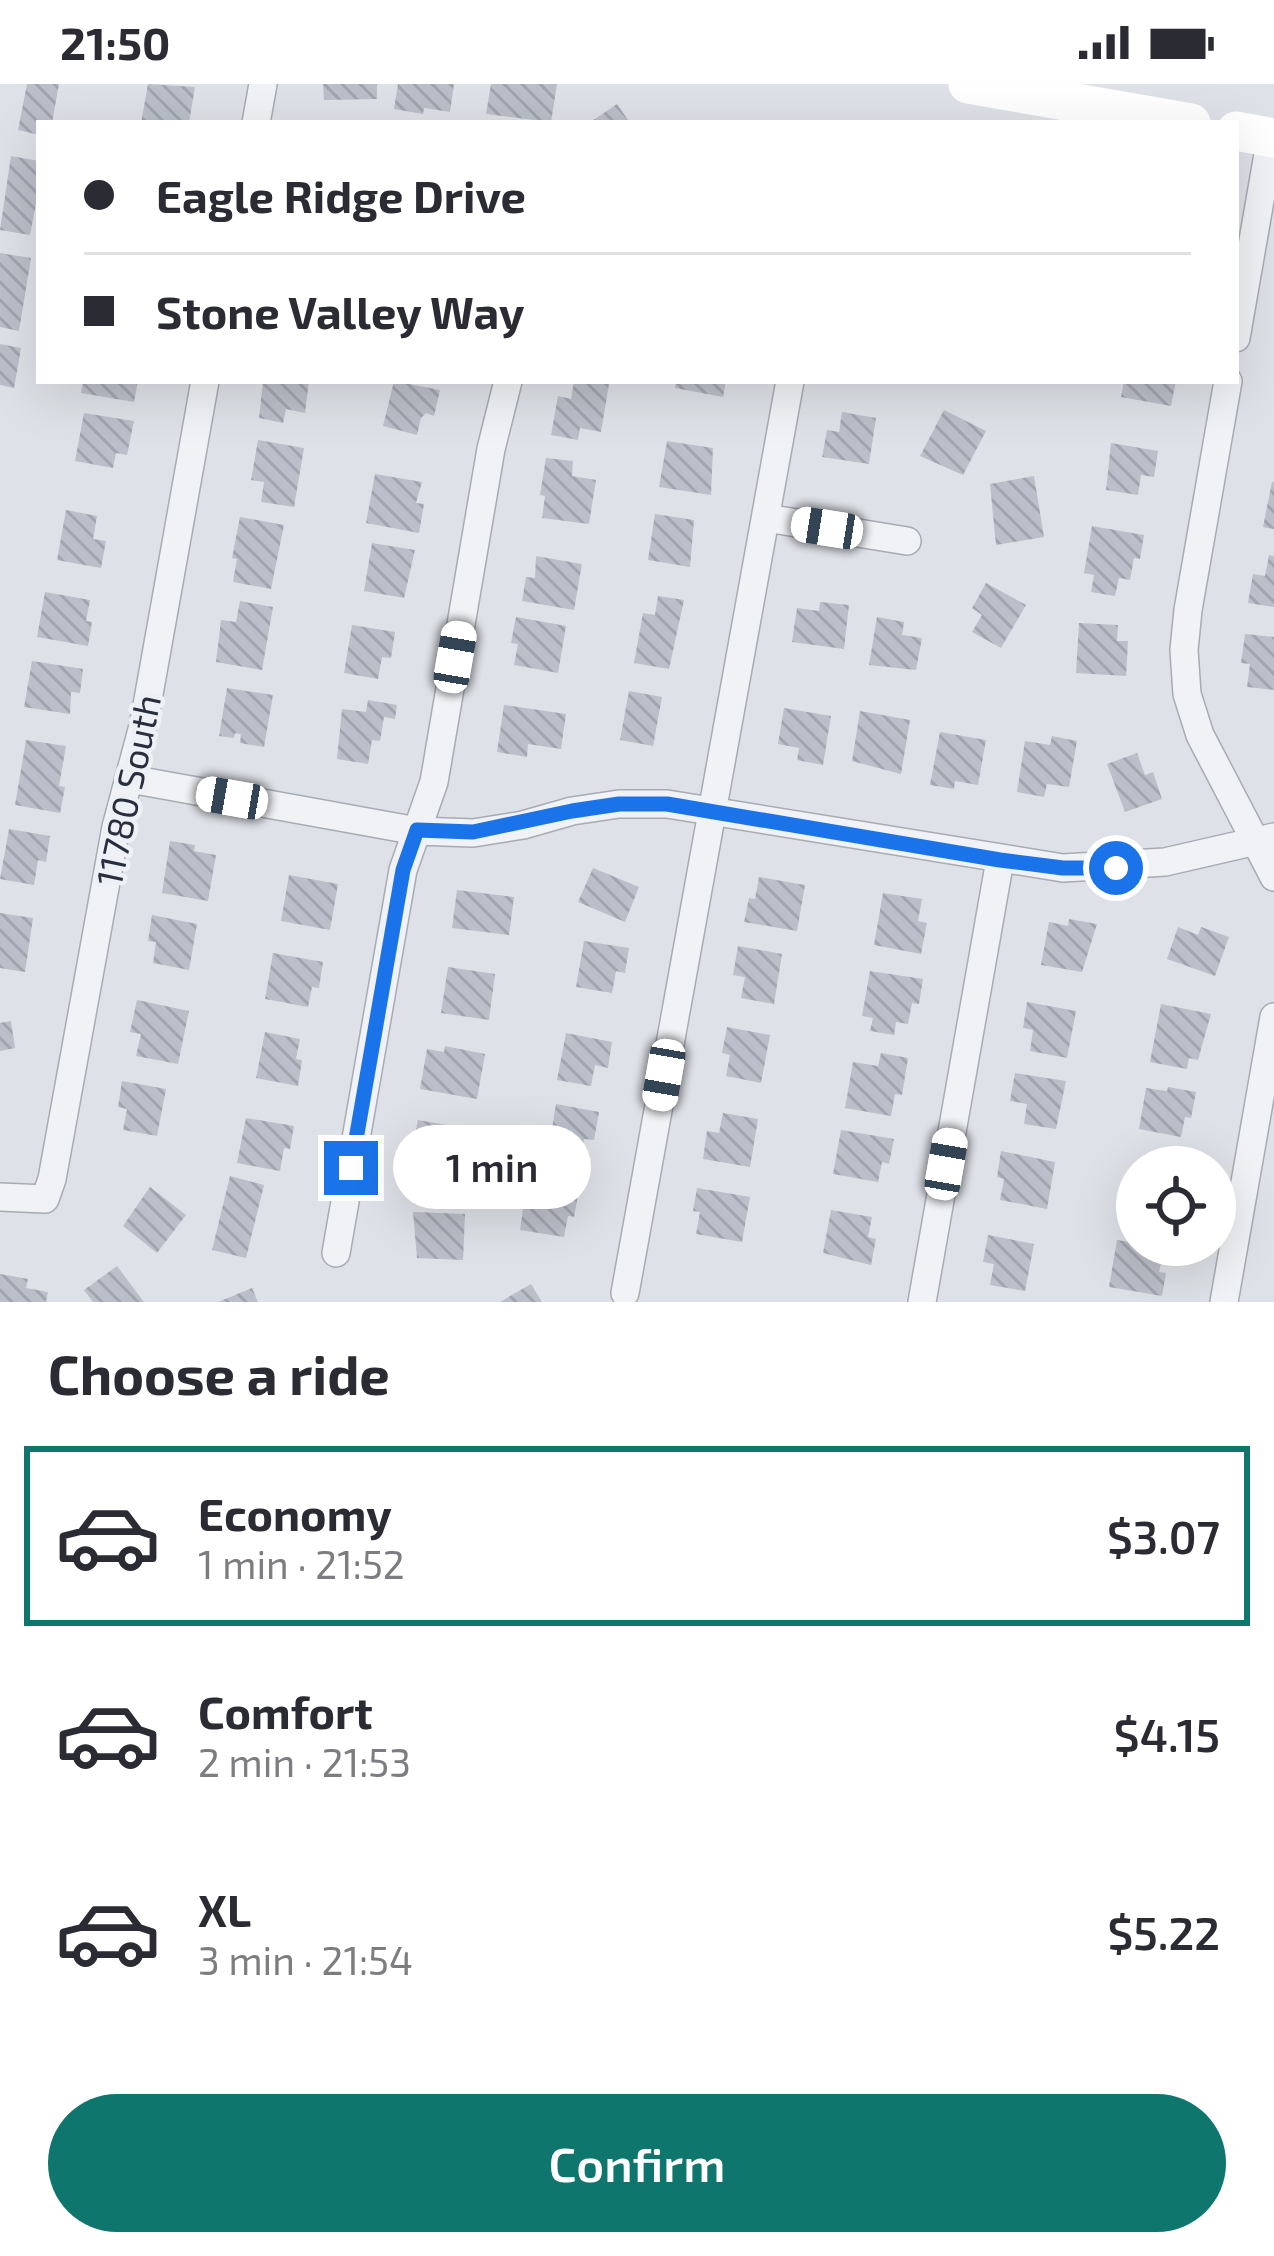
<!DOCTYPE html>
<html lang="en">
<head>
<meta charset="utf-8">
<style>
	:root { --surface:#fff; --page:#f2f2f3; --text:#2b2b33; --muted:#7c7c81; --line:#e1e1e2; --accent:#0f766e }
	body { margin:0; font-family:"Exo 2",sans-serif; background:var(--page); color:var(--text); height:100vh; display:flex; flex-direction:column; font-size:45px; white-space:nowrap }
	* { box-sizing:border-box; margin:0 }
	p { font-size:39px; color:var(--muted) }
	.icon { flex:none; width:66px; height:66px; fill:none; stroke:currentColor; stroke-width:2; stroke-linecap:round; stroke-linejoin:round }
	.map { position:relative; height:1218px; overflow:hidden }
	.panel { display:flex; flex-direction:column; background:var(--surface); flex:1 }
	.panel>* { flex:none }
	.hud { position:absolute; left:36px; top:36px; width:1203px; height:264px; border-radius:0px; box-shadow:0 12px 48px #0002; display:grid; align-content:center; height:264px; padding:0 48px; background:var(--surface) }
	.buttons { position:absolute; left:1116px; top:1062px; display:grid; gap:24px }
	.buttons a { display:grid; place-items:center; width:120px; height:120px; border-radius:50%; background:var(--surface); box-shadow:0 12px 48px #0002; font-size:60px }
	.end { position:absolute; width:54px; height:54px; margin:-27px; border:15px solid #1a73e8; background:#fff; box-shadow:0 0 0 6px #fff }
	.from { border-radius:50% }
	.bubble { position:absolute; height:84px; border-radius:42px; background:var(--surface); box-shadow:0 12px 48px #0002; font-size:39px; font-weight:600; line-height:84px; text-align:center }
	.car { position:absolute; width:36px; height:72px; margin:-36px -18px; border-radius:15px; box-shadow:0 0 9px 3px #0007; background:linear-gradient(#fff 24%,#345 0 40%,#fff 0 76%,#345 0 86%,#fff 0) }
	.hud b { display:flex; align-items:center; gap:42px; height:114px; font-size:45px }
	.hud b+b { border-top:3px solid var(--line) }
	.hud i { width:30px; height:30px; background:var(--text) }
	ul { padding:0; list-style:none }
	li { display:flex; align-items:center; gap:36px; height:180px; margin:0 24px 18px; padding:0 24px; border:6px solid transparent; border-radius:0px }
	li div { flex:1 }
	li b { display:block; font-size:45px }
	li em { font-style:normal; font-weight:600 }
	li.current { border-color:var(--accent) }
	li>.icon { width:108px; height:108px; stroke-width:1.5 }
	h2 { padding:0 48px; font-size:54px; line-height:144px }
	.action { display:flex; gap:24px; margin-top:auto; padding:24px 48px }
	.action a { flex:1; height:138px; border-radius:72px; background:var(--accent); color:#fff; font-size:48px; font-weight:600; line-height:138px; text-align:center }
	.status { display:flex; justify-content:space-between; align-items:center; height:84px; padding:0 60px; background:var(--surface); direction:ltr }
	.status svg { height:33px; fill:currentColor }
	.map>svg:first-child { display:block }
	.building { fill:url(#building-back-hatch) }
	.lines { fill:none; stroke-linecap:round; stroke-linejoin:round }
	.street-casing { stroke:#a7abb4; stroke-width:30 }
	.street { stroke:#f0f2f5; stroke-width:27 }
	.secondary { stroke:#fff; stroke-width:39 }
	.route { stroke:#1a73e8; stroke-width:15 }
	.labels { text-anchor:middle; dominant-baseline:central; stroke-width:9; stroke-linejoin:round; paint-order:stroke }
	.street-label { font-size:36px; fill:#282e3d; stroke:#edf0f4 }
</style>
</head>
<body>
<div class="status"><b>21:50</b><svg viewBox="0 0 49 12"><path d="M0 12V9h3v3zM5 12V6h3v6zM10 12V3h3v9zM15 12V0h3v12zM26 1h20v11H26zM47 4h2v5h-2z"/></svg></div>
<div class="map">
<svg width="1274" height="1218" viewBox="0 0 1274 1218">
	<defs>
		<pattern id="building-back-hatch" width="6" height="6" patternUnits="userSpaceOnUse" patternTransform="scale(3)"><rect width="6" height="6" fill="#bbbfc9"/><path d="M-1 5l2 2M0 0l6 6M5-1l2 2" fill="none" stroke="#a1a4ae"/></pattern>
	</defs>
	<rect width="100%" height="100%" fill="#dee1e7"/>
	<!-- building -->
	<g class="building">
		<polygon points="27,0 59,0 52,39 39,39 39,51 18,46"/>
		<polygon points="148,0 195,3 189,39 141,39"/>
		<polygon points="323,0 377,0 377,15 324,16"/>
		<polygon points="398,0 454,0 450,28 424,24 423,30 394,25"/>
		<polygon points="491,0 557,0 551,38 486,30"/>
		<polygon points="617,20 630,39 589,39"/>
		<polygon points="11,72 39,77 39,104 30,151 0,146"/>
		<polygon points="0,169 31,174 19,247 0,243"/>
		<polygon points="0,260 21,264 14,304 0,301"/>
		<polygon points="83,297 138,297 134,318 81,309"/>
		<polygon points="263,297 309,297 305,329 286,325 283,339 259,334"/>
		<polygon points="394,297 440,306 434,332 426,329 421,334 417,351 383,342"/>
		<polygon points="574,297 609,300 601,348 580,344 578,356 551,351 558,312 571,315"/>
		<polygon points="676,297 726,297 723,313 675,304"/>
		<polygon points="1124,297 1176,297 1171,322 1121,313"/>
		<polygon points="944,326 986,347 963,391 920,372"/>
		<polygon points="842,328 876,334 869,380 822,373 827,346 839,348"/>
		<polygon points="84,329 134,337 127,371 116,369 113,384 75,377"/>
		<polygon points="258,356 304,364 294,423 261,418 264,398 251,396"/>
		<polygon points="667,357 713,364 711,411 659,403"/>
		<polygon points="1111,359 1158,367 1154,393 1141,391 1138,411 1106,406"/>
		<polygon points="546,374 573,377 572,392 596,396 589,440 542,434 545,412 540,411"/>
		<polygon points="375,390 422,398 416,419 424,420 419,449 366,439"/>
		<polygon points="1034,392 1044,453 996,461 990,400"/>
		<polygon points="1272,398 1274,398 1274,445 1263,443"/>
		<polygon points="66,426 97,432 93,455 106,457 101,484 57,476"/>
		<polygon points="655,430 694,436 690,483 648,476"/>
		<polygon points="240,433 284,441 271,505 233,498 237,475 232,474"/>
		<polygon points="1092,442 1144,451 1140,475 1134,474 1130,496 1119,494 1115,512 1091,508 1094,491 1084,489"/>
		<polygon points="372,459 415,466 404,514 364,507"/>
		<polygon points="1269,471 1274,472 1274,523 1248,519 1253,490 1265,492"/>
		<polygon points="536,472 582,480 574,526 522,517 526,493 535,494"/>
		<polygon points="986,499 1026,521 1001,564 972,548 982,531 972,524"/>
		<polygon points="45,508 90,516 86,537 92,538 88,562 37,553"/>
		<polygon points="658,512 684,516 669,585 634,579 643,529 655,531"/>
		<polygon points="240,517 273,523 262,586 216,578 221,536 236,538"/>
		<polygon points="820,518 849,521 844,565 792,558 797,524 819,527"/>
		<polygon points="516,533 566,542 558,589 514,581 518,560 511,559"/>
		<polygon points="877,533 904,538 902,551 922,554 916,586 869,581"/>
		<polygon points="1079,539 1118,541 1117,557 1128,557 1126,592 1076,589"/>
		<polygon points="352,541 395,548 391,574 382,573 378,595 344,589"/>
		<polygon points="1245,550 1274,553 1274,606 1247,603 1250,580 1241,579"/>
		<polygon points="32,577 83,585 80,609 71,608 70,630 24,623"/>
		<polygon points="227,604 273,611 264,663 240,659 241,650 235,649 234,654 219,652"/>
		<polygon points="629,607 662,613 653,662 620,656"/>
		<polygon points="368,616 397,621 395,635 384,633 380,657 372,656 368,680 337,675 342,625 366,628"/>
		<polygon points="504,621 566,630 561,665 528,660 527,673 497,668"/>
		<polygon points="784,624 831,632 823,681 797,676 799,664 778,660"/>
		<polygon points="860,627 910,636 901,690 852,677"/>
		<polygon points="940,648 986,656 978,701 955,697 954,705 930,701"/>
		<polygon points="1052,652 1077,657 1069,703 1047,700 1044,713 1017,708 1025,657 1050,661"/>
		<polygon points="26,656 66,662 59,702 65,703 60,729 15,721"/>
		<polygon points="1137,669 1145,691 1153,688 1162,715 1125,728 1107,680"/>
		<polygon points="9,745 50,752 46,778 38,776 34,801 0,795"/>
		<polygon points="170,757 195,761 194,767 216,771 208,817 162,809"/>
		<polygon points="593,784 639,803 625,838 578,818"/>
		<polygon points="289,791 338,800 330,846 281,837"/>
		<polygon points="759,793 805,801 797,847 744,838 749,814 755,815"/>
		<polygon points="457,806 514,813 509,851 452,844"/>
		<polygon points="883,809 922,815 918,837 927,839 921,870 874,861"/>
		<polygon points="0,829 33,834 25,888 0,884"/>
		<polygon points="152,831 197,840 189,886 153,879 156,858 148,857"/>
		<polygon points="1069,835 1097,840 1082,888 1041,881 1049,838 1068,842"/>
		<polygon points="1178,843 1198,851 1201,843 1229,853 1215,892 1167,875"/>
		<polygon points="584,857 629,864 625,889 616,887 612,909 576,903"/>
		<polygon points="738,862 782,870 774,920 741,914 745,893 733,891"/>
		<polygon points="273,869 323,878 319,904 312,903 308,923 265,915"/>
		<polygon points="448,883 495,890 489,936 441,929"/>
		<polygon points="870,887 923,895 919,920 912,919 908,940 896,938 894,951 870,947 873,934 862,932"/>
		<polygon points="137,916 189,927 178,980 136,972 141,950 130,948"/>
		<polygon points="1027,918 1076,927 1067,974 1030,967 1033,946 1023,944"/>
		<polygon points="1161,920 1211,930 1198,976 1189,974 1187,985 1150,978"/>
		<polygon points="11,937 15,964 0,967 0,939"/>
		<polygon points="727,943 770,951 761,999 726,992 730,971 722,969"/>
		<polygon points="265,948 300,955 296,975 302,976 298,1002 256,994"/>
		<polygon points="566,949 612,958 608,984 595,981 591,1002 557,996"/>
		<polygon points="445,962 485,970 477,1015 420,1005 427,965 444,968"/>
		<polygon points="881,969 908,974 902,1011 895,1010 891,1032 845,1024 853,978 878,982"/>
		<polygon points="1015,989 1066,997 1056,1045 1024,1040 1027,1020 1010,1017"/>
		<polygon points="122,997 166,1005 157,1052 123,1046 127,1025 118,1023"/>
		<polygon points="1168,1003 1196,1008 1191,1034 1185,1033 1181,1053 1139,1045 1146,1004 1167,1007"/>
		<polygon points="556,1020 599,1028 594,1056 584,1055 581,1075 548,1069"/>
		<polygon points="723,1029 758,1035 750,1083 703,1075 707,1047 719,1049"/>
		<polygon points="246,1034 294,1042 290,1065 284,1064 280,1087 237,1079"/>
		<polygon points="418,1036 469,1045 460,1091 417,1083 421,1061 413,1060"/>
		<polygon points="841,1046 894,1055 889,1080 882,1078 878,1098 833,1090"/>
		<polygon points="1001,1067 1055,1078 1047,1125 1000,1116 1004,1095 997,1093"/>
		<polygon points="1132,1085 1137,1086 1137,1133 1124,1131"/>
		<polygon points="230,1092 264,1101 246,1174 212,1166"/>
		<polygon points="527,1098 579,1106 574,1133 568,1132 564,1153 520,1146"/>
		<polygon points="150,1103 186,1131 157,1169 123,1142"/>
		<polygon points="697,1104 750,1113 742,1158 696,1150 700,1128 693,1127"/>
		<polygon points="831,1126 872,1133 868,1153 876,1155 871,1181 823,1169"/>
		<polygon points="413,1128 465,1130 463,1176 417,1174"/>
		<polygon points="988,1151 1034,1160 1025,1207 990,1201 994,1180 983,1178"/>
		<polygon points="1117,1156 1164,1164 1159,1188 1166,1189 1162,1212 1109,1203"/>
		<polygon points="117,1182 144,1218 93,1218 84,1206"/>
		<polygon points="0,1190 28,1195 26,1204 48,1208 46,1218 0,1218"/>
		<polygon points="531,1200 542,1218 500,1218"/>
		<polygon points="252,1204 258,1218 218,1218"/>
	</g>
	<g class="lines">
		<!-- street casing -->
		<g class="street-casing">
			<g id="street">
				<polyline points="256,39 263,0"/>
				<polyline points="1236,254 1271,53"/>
				<polyline points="1228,297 1188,526 1184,566 1187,610 1200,651 1274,793"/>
				<polyline points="766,434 907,457"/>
				<polyline points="130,695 417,747 473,749 523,741 572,727 619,720 667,720 1063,784 1165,778 1274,753"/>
				<polyline points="0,1113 45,1115 52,1095 116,743 144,638 205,297"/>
				<polyline points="336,1169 403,786 434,698 491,365 508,297"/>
				<polyline points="625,1209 790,297"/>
				<polyline points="922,1218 1000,776"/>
				<polyline points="1224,1218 1274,933"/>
			</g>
		</g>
		<!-- street -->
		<use href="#street" class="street"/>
		<!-- secondary -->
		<g class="secondary">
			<polyline points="968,0 1191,39"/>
			<polyline points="1236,47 1274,54"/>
		</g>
	</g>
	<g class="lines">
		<!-- route -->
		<polyline class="route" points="351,1084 403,786 417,746 473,748 572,727 619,720 667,720 1000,776 1063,784 1116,784"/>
	</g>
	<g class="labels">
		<!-- street labels -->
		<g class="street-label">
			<text transform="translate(127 706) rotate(-78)">11780 South</text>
		</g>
	</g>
</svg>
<div class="buttons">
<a><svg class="icon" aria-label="locate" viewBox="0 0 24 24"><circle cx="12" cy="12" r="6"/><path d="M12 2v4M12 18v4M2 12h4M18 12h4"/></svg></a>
</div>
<i class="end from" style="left:1116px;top:784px"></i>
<i class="end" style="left:351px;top:1084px"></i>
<div class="bubble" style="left:393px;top:1041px;width:198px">1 min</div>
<i class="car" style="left:827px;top:444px;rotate:279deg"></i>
<i class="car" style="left:455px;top:573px;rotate:10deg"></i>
<i class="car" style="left:232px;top:714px;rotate:280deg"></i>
<i class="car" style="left:664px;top:991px;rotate:190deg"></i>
<i class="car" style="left:946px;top:1080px;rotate:10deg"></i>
<div class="hud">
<b><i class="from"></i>Eagle Ridge Drive</b>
<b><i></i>Stone Valley Way</b>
</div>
</div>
<section class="panel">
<h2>Choose a ride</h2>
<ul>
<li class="current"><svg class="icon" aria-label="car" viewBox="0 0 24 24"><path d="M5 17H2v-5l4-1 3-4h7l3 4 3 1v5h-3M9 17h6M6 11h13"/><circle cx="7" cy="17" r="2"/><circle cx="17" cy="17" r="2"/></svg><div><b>Economy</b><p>1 min · 21:52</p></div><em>$3.07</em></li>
<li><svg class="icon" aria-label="car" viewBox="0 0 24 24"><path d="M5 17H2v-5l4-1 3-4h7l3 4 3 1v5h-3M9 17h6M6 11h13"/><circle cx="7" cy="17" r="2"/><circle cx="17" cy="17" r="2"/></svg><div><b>Comfort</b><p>2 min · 21:53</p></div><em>$4.15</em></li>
<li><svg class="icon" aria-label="car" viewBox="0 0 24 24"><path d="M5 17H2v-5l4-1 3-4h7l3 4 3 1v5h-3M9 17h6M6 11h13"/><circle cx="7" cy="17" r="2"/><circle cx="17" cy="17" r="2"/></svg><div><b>XL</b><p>3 min · 21:54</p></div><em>$5.22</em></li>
</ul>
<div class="action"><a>Confirm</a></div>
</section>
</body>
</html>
